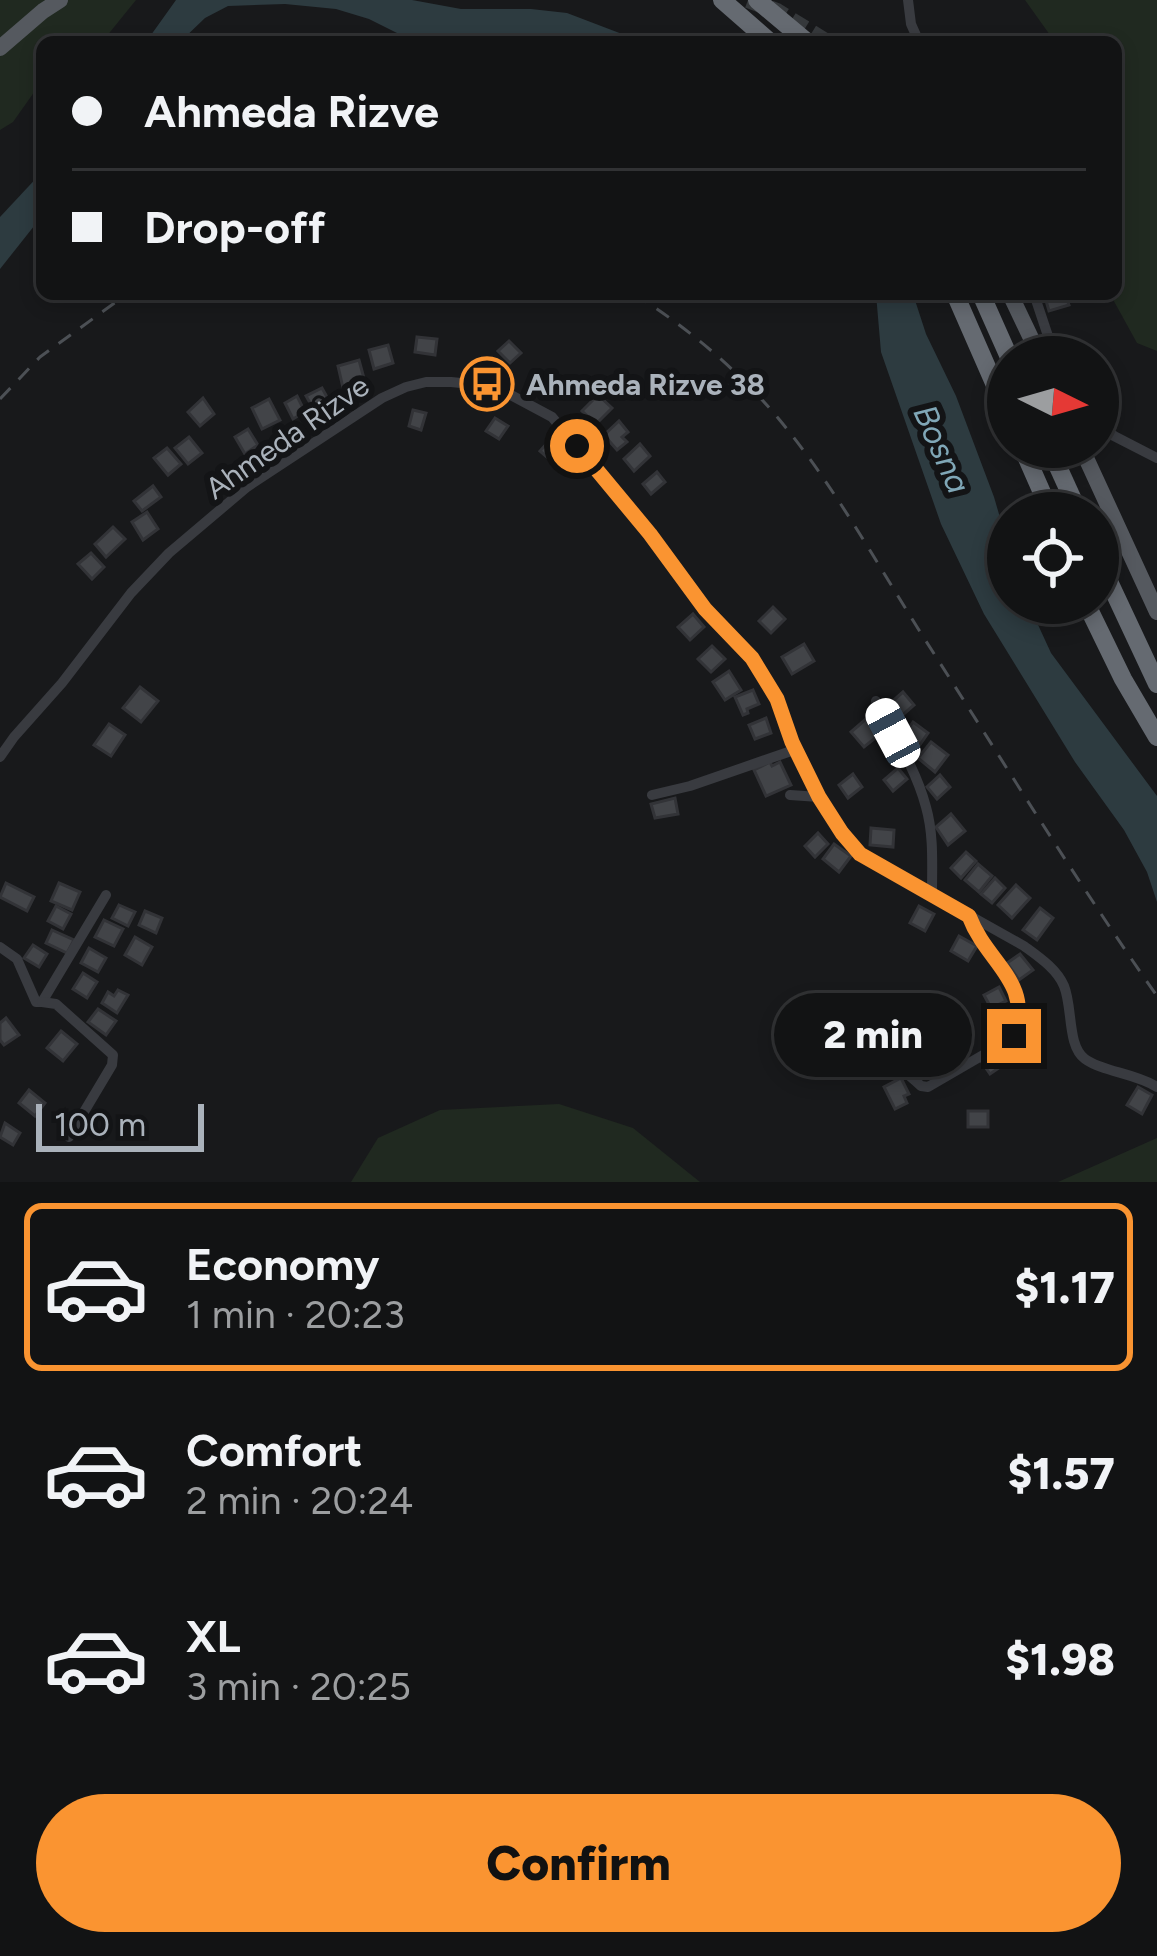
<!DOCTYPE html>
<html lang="en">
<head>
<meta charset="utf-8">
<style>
	:root { --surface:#121314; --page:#1f2022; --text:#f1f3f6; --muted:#9c9ea0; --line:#313234; --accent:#fa9431 }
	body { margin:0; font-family:Figtree,sans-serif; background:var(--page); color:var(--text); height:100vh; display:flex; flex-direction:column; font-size:45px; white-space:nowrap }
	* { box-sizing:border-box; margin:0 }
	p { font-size:39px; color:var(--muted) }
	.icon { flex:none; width:66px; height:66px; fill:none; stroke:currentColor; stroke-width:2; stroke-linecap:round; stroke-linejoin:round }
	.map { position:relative; height:1182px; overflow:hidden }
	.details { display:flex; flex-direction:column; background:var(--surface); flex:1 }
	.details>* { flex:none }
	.hud { position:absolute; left:36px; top:36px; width:1086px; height:264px; border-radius:18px; box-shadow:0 6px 18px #0003,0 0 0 3px var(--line); display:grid; align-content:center; height:264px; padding:0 36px; background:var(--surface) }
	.needle { width:78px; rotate:95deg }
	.controls { position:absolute; left:987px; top:336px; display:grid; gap:24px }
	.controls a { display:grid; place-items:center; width:132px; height:132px; border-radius:50%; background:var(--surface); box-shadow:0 6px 18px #0003,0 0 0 3px var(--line); font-size:60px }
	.scale { position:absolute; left:36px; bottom:30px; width:168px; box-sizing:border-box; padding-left:12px; border:6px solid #aab2bb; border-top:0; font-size:33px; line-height:42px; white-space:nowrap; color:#aab2bb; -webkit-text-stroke:9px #131416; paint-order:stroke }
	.end { position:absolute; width:54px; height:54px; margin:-27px; border:15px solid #fa9431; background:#111; box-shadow:0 0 0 6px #111 }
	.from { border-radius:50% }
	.bubble { position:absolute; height:84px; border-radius:42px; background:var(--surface); box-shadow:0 6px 18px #0003,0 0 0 3px var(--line); font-size:39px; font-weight:800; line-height:84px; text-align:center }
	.car { position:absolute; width:36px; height:72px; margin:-36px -18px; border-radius:15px; box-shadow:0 0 9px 3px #0007; background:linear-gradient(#fff 24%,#345 0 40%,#fff 0 76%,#345 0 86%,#fff 0) }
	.hud b { display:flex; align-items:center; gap:42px; height:114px; font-size:45px }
	.hud b+b { border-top:3px solid var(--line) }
	.hud i { width:30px; height:30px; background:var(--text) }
	ul { padding:21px 0 0; list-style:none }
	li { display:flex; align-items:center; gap:36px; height:168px; margin:0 24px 18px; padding:0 12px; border:6px solid transparent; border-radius:18px }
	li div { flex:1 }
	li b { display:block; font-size:45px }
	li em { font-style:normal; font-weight:800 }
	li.selected { border-color:var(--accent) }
	li>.icon { width:108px; height:108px; stroke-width:1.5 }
	.button { display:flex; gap:24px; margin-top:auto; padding:24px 36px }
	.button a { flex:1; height:138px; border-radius:72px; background:var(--accent); color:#111; font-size:48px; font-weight:800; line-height:138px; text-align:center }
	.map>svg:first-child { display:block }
	.green { fill:#202920 }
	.water { fill:#2d3b40 }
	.building { fill:#424448; stroke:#323337; stroke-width:3 }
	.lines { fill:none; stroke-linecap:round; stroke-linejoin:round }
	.primary-tunnel { stroke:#35383b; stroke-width:16; stroke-dasharray:16 8; stroke-linecap:butt }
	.lane { stroke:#393b40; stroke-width:6 }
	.street { stroke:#393b40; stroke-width:10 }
	.primary { stroke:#55595f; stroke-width:16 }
	.highway { stroke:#656a71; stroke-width:18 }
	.rail { stroke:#4c5055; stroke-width:3; stroke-dasharray:15 12; stroke-linecap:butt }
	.route { stroke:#fa9431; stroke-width:15 }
	.labels { text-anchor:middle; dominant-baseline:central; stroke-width:12; stroke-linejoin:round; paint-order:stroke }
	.poi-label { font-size:30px; font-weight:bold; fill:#aab2bb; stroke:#131416; text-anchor:start }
	.street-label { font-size:30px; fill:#aab2bb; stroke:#131416 }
	.water-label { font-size:33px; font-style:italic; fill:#80a7b7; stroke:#131416 }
</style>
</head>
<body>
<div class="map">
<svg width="1157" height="1182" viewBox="0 0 1157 1182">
	<rect width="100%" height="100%" fill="#18191b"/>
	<!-- green -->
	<g class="green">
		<polygon points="0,0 136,0 106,37 97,42 42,42 42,81 13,122 0,130"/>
		<polygon points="1025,0 1157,0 1157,351 1137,343 1110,294 1116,294 1116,42 1055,42"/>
		<polygon points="559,1104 633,1128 700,1182 351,1182 378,1138 440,1110"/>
		<polygon points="1157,1138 1157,1182 1058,1182"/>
	</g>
	<!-- water -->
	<g class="water">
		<polygon points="176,0 412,0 461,9 531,9 567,13 643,42 415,42 369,19 336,9 285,4 228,6 205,18 180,42 146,42"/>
		<polygon points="42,172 42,216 0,269 0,217"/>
		<polygon points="876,294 913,294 926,334 956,396 994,497 1008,545 1008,603 1028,603 1051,653 1157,796 1157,902 1147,872 1124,830 1075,762 984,614 941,524 881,352"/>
	</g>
	<!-- building -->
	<g class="building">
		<polygon points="1044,294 1065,294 1069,305 1049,311"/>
		<polygon points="417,337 437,339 435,355 415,352"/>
		<polygon points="509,341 521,353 510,363 498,351"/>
		<polygon points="388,345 393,363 374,369 369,350"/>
		<polygon points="359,360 365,382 343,388 338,366"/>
		<polygon points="322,388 333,408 318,417 306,396"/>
		<polygon points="598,395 612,408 596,424 582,411"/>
		<polygon points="297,396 305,412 293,419 285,403"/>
		<polygon points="203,398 214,414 200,426 188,412"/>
		<polygon points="269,399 280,420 262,429 252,408"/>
		<polygon points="413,410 426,413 421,430 409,426"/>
		<polygon points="495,418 508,426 499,439 486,431"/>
		<polygon points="619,421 628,432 622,437 627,442 617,450 604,435"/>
		<polygon points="248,429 258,445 245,454 235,437"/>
		<polygon points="189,437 202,453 188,464 175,448"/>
		<polygon points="550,440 564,453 555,464 540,451"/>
		<polygon points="640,444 650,456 634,471 624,459"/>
		<polygon points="167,448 181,464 168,475 154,458"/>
		<polygon points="657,472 665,482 651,494 643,484"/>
		<polygon points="153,486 161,497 142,511 134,501"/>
		<polygon points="147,512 158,529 143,540 132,522"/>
		<polygon points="113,527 125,539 106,557 95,544"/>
		<polygon points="91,553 104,567 92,579 78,564"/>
		<polygon points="773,607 785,619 771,633 759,621"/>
		<polygon points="693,614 704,627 690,640 678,627"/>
		<polygon points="804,644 814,661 792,674 782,657"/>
		<polygon points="712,646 725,659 711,672 698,659"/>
		<polygon points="729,671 741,690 725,700 713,682"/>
		<polygon points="140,687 158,701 141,722 123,708"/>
		<polygon points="753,690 759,704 747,709 748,713 743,715 735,697"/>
		<polygon points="903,692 914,705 898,719 887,706"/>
		<polygon points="766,718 771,733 755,739 749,725"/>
		<polygon points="866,719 879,735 864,747 851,732"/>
		<polygon points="913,722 928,733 917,749 902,738"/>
		<polygon points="109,724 125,735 111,756 94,745"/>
		<polygon points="931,742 948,755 935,772 918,758"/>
		<polygon points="770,762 772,766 780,762 791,785 766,796 754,770"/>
		<polygon points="898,768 907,779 893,791 884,780"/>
		<polygon points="853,774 862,787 848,798 839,785"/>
		<polygon points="940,775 950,787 937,799 927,787"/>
		<polygon points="675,798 678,814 655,818 651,804"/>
		<polygon points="951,814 965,831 948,845 936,827"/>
		<polygon points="871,828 894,830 893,847 870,845"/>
		<polygon points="818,833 828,844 815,857 805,846"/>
		<polygon points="834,844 851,856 839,872 823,859"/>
		<polygon points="966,852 976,861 961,878 951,868"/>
		<polygon points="978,864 992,876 979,892 965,880"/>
		<polygon points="995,878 1005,888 992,903 981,894"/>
		<polygon points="6,883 34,897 27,911 0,897"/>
		<polygon points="59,883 80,892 72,910 51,901"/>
		<polygon points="1016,885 1030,898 1012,918 998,905"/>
		<polygon points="119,905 135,912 128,926 112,918"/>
		<polygon points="56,906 71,914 63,929 48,921"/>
		<polygon points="919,906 934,914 925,931 910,923"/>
		<polygon points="1040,908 1053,918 1037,940 1023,930"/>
		<polygon points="145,911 162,918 156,933 139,925"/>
		<polygon points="104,920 123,929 114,946 95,937"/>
		<polygon points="52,930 74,940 67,953 46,943"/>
		<polygon points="959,936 977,946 968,961 951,951"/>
		<polygon points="135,937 152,947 142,965 125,955"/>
		<polygon points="33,945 47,954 39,967 24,958"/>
		<polygon points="89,948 106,958 98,972 81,963"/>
		<polygon points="1020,954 1033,970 1019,980 1007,963"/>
		<polygon points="83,973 97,982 87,998 73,989"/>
		<polygon points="999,987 1006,1001 991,1008 984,995"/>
		<polygon points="118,990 128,995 117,1013 102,1003 108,992 114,996"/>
		<polygon points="98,1009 116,1021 106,1035 88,1022"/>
		<polygon points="6,1018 19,1035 4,1045 0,1040 0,1023"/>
		<polygon points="804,1019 819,1033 810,1041 796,1027"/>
		<polygon points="926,1029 936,1043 920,1054 911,1040"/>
		<polygon points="61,1031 77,1044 63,1061 47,1048"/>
		<polygon points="998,1050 1006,1063 990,1074 981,1061"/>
		<polygon points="901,1078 909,1094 904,1096 907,1103 895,1109 884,1087"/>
		<polygon points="1138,1087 1152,1095 1142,1114 1127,1105"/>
		<polygon points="29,1090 45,1103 35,1116 19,1103"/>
		<rect x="968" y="1111" width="20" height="16"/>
		<polygon points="5,1123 20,1133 13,1145 0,1137"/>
	</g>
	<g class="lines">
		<!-- primary-tunnel -->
		<polyline class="primary-tunnel" points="748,0 777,11 827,42"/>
		<!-- lane -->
		<path class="lane" d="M819,1045C845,1044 868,1047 889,1063"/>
		<!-- street -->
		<g class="street">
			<polyline points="908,0 911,24 919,42"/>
			<polyline points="1034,294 1055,357"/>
			<polyline points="1098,423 1114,436 1157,458"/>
			<path d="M876,701C894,735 916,769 926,807C934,835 932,865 932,894"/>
			<path d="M0,757L14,737L62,683L131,593L169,553L247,487L382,398L406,387L426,382H451L481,385L509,394L552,417L650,534L705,609L752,658L777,699L792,742L819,797L842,833L860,854L1024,946C1039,957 1057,969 1064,986C1073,1008 1067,1046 1085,1059C1103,1072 1135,1073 1157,1087"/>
			<polyline points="652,795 690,786 797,749"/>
			<polyline points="790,795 819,797"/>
			<polyline points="0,947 17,959 36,1002 42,1002 106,895"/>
			<polyline points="42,1002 56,1004 113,1055 112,1065 69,1137"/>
			<path d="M866,1075C896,1059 897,1065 921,1086L928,1087L1014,1037L1021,1018L1017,992L976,933L969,916"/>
		</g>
		<!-- primary -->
		<g class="primary">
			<polyline points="0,48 43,11 60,0"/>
			<polyline points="1010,294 1040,357"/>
			<polyline points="1081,447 1157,612"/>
		</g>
		<!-- highway -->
		<g class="highway">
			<polyline points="722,0 770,42"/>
			<polyline points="757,0 807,42"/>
			<polyline points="955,294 1008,415"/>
			<polyline points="981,294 1009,357"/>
			<polyline points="1022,447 1051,513"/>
			<polyline points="1049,447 1079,513"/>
			<polyline points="1098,558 1157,684"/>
			<polyline points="1086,603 1123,679 1157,737"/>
		</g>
		<!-- rail -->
		<g class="rail">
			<path d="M634,294C687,327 738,370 778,418C834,485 877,564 924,638C1001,758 1075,879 1157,996"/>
			<polyline points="0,399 40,357 127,294"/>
		</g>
	</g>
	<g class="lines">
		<!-- route -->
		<path class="route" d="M577,446L650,534L705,609L752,658L777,699L792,742L819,797L842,833L860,854L969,916C987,964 1033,981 1014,1036"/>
	</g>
	<!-- icons -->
	<defs>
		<g id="bus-ring" transform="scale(2.7)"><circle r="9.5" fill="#131416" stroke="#fa9431" stroke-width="1.5"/><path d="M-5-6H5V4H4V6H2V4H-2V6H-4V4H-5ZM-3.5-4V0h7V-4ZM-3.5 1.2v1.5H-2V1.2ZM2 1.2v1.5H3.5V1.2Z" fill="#fa9431"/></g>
	</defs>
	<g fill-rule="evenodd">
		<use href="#bus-ring" x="487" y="384"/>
	</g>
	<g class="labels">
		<!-- poi labels -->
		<g class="poi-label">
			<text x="526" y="384">Ahmeda Rizve 38</text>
		</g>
		<!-- street labels -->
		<g class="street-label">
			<text transform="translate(287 437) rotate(-35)">Ahmeda Rizve</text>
		</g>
		<!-- water labels -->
		<g class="water-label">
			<text transform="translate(942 449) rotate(66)">Bosna</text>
		</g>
	</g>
</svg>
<div class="controls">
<a><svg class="needle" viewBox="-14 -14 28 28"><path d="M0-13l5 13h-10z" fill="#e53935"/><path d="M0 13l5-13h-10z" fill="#9c9ea0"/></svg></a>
<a><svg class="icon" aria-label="locate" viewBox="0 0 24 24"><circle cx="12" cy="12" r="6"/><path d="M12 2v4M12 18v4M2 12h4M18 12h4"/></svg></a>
</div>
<div class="scale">100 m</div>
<i class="end from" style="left:577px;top:446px"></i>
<i class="end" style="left:1014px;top:1036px"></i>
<div class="bubble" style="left:774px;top:993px;width:198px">2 min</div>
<i class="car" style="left:893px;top:733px;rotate:332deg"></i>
<div class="hud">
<b><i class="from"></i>Ahmeda Rizve</b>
<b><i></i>Drop-off</b>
</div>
</div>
<section class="details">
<ul>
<li class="selected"><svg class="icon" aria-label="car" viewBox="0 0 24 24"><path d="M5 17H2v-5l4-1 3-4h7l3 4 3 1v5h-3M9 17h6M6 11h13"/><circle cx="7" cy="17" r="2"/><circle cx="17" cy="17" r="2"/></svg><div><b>Economy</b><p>1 min · 20:23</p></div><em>$1.17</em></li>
<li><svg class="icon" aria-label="car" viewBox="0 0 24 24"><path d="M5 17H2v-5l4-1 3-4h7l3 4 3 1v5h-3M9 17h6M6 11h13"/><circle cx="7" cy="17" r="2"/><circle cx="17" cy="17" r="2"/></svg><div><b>Comfort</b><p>2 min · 20:24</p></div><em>$1.57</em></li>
<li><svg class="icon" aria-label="car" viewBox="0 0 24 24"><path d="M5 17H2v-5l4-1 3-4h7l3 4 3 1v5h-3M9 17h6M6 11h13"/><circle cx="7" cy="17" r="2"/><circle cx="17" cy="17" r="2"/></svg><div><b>XL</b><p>3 min · 20:25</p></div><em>$1.98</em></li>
</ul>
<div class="button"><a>Confirm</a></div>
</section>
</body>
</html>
